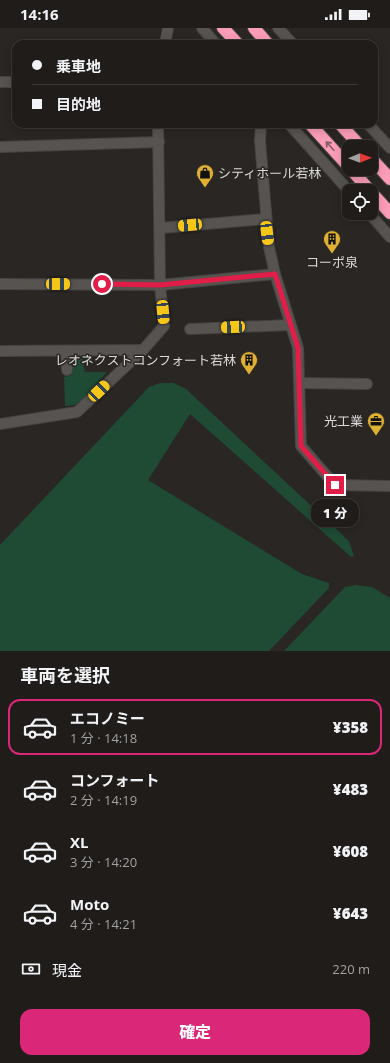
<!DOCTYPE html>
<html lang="ja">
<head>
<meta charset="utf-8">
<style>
	:root { --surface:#1f1c1a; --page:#272523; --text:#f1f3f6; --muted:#a1a1a2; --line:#3c3a39; --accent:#db2777 }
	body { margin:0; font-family:"Open Sans","Noto Sans JP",sans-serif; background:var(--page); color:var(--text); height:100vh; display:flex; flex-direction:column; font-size:15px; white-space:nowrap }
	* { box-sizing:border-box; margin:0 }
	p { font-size:13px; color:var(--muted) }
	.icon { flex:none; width:22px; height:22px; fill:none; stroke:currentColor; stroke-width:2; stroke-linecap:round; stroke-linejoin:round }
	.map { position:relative; height:623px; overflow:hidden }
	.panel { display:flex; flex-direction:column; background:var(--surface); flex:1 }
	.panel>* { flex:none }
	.top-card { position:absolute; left:12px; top:12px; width:366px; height:88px; border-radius:12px; box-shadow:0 2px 10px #0003,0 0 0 1px var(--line); display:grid; align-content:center; height:88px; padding:0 20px; background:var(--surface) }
	.needle { width:26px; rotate:89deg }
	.tools { position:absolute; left:342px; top:112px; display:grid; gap:8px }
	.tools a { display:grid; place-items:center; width:36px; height:36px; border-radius:8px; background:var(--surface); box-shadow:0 2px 10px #0003,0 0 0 1px var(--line); font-size:20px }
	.end { position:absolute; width:18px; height:18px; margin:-9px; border:5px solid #e11d48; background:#fff; box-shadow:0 0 0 2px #fff }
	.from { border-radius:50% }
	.bubble { position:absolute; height:28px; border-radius:12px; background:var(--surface); box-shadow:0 2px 10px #0003,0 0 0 1px var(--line); font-size:13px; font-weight:800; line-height:28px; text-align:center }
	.car { position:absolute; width:12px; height:24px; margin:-12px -6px; border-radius:5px; box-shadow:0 0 3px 1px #0007; background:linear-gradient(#f5c518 24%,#345 0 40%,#f5c518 0 76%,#345 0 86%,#f5c518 0) }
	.top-card b { display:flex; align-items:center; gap:14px; height:38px; font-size:15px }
	.top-card b+b { border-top:1px solid var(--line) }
	.top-card i { width:10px; height:10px; background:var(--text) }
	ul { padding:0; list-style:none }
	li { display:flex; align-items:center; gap:12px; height:56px; margin:0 8px 6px; padding:0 12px; border:2px solid transparent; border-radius:12px }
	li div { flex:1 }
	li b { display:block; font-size:15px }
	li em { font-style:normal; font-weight:800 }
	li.selected { border-color:var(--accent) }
	li>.icon { width:36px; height:36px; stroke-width:1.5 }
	h2 { padding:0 20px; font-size:18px; line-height:48px }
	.pay { display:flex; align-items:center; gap:10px; height:44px; padding:0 20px; font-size:15px }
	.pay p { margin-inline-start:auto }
	.action { display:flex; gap:8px; margin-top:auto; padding:8px 20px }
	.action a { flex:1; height:46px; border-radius:12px; background:var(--accent); color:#fff; font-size:16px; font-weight:800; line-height:46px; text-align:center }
	.status { display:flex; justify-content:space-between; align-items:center; height:28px; padding:0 20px; background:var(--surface); direction:ltr }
	.status svg { height:11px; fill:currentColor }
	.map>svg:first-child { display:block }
	.green { fill:#1f4a34 }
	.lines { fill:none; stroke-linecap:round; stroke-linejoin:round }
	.minor-casing { stroke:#454442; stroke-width:12 }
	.highway-casing { stroke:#454442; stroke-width:14 }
	.minor { stroke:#565350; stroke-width:10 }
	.highway { stroke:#fb9cb8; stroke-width:12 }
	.oneway { stroke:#885b66 }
	.route { stroke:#e11d48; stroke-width:5 }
	.labels { text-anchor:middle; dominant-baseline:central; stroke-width:3; stroke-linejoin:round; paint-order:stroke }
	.poi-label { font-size:13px; fill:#dad9d7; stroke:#292623; text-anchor:end }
</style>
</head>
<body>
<div class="status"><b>14:16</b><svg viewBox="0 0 49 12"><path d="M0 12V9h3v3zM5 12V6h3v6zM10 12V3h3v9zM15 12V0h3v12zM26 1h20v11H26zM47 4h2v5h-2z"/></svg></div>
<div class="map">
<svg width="390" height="623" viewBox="0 0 390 623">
	<rect width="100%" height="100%" fill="#292623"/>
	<!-- green -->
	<g class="green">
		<polygon points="81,326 85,344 107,344 82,372 75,377 65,378 64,349 71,347 72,328"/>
		<polygon points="160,355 174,355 186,361 349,513 354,528 351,529 190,386 148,452 302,546 329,555 329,560 269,623 0,623 0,517 149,359"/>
		<polygon points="356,557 372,559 390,570 390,623 284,623 345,559"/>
	</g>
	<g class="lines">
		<!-- minor casing -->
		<g class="minor-casing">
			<g id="minor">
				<polyline points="202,0 216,16"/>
				<polyline points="278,0 293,16"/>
				<polyline points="165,16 168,0"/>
				<polyline points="0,54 16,54"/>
				<polyline points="261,96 260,113 269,219 275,246 298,320 301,418 335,457 390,458"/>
				<polyline points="289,96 349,163"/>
				<polyline points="368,96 390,120"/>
				<polyline points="0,119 159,114"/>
				<polyline points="369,185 390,209"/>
				<polyline points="161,200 265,191"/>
				<polyline points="0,256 160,257 275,246"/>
				<polyline points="190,301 290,297"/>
				<polyline points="0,323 143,322"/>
				<polyline points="66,323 67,342"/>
				<polyline points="300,355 367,356"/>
				<polyline points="0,396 77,384 143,322 164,298 160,257 158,96"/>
			</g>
		</g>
		<!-- highway casing -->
		<g class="highway-casing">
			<g id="highway">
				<polyline points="223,0 238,16"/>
				<polyline points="254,0 268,16"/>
				<polyline points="310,96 349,139"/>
				<polyline points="340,96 361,119"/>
				<polyline points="371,130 390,151"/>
				<polyline points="351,141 370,163"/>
				<polyline points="371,164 390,185"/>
			</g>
		</g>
		<!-- minor -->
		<use href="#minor" class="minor"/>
		<!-- highway -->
		<use href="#highway" class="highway"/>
	</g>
	<!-- one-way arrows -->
	<defs><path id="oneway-shaft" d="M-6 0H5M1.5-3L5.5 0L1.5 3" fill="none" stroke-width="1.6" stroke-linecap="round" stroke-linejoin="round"/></defs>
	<use class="oneway" href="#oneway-shaft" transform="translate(330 118) rotate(-132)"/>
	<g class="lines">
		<!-- route -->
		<polyline class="route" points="102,256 160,257 275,246 298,320 301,418 335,457"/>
	</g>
	<!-- icons -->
	<defs>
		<g id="shop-pin" transform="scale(0.9)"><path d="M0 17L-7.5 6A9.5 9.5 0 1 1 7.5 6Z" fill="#dfb034" stroke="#292623"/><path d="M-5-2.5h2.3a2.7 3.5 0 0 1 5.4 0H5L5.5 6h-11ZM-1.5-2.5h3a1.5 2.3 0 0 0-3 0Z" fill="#111"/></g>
		<g id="building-pin" transform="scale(0.9)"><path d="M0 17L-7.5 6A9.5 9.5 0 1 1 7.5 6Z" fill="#dfb034" stroke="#292623"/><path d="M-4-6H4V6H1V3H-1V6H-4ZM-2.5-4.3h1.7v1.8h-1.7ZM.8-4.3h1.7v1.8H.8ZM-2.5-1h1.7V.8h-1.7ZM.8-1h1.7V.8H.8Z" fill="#111"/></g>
		<g id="office-pin" transform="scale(0.9)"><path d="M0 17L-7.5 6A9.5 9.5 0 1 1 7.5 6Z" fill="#dfb034" stroke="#292623"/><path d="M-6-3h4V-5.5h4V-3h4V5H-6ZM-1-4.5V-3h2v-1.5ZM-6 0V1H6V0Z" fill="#111"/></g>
	</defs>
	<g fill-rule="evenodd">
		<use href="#shop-pin" x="205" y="145"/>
		<use href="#building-pin" x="332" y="211"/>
		<use href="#building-pin" x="249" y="332"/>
		<use href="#office-pin" x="376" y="393"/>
	</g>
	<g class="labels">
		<!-- poi labels -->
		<g class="poi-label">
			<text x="218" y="145" text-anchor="start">シティホール若林</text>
			<text x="332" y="234" text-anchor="middle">コーポ泉</text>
			<text x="236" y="332">レオネクストコンフォート若林</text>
			<text x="363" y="393">光工業</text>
		</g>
	</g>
</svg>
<div class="tools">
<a><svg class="needle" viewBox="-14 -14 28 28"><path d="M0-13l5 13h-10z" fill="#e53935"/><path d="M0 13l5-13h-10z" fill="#a1a1a2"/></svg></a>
<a><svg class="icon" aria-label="locate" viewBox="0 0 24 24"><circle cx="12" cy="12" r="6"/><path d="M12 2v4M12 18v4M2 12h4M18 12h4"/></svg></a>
</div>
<i class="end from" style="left:102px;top:256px"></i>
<i class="end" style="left:335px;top:457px"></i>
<div class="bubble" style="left:311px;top:471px;width:48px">1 分</div>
<i class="car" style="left:190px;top:197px;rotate:265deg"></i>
<i class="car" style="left:267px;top:205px;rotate:173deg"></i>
<i class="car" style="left:58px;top:256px;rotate:90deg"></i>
<i class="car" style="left:163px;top:284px;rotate:175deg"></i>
<i class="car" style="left:233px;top:299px;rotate:267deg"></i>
<i class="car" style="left:99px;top:363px;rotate:46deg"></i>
<div class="top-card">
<b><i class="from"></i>乗車地</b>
<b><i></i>目的地</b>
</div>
</div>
<section class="panel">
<h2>車両を選択</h2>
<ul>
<li class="selected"><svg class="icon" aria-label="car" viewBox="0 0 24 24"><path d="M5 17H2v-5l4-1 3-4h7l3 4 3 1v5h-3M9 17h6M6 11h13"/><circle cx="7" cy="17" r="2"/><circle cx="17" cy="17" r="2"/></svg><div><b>エコノミー</b><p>1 分 · 14:18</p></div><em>¥358</em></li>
<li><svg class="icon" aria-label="car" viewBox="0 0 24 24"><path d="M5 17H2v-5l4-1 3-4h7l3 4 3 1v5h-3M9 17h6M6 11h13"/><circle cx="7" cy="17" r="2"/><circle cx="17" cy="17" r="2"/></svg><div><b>コンフォート</b><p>2 分 · 14:19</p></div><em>¥483</em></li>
<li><svg class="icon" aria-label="car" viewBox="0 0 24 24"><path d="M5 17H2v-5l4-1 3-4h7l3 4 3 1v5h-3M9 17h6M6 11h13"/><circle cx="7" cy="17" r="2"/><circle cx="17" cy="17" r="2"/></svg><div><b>XL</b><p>3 分 · 14:20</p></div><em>¥608</em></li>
<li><svg class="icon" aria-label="car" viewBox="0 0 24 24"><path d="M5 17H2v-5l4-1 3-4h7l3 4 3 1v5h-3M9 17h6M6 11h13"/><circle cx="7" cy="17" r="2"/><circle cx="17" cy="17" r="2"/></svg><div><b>Moto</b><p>4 分 · 14:21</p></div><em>¥643</em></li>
</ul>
<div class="pay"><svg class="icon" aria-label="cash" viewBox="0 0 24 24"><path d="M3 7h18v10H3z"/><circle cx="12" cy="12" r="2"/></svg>現金<p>220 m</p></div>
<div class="action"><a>確定</a></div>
</section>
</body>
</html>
